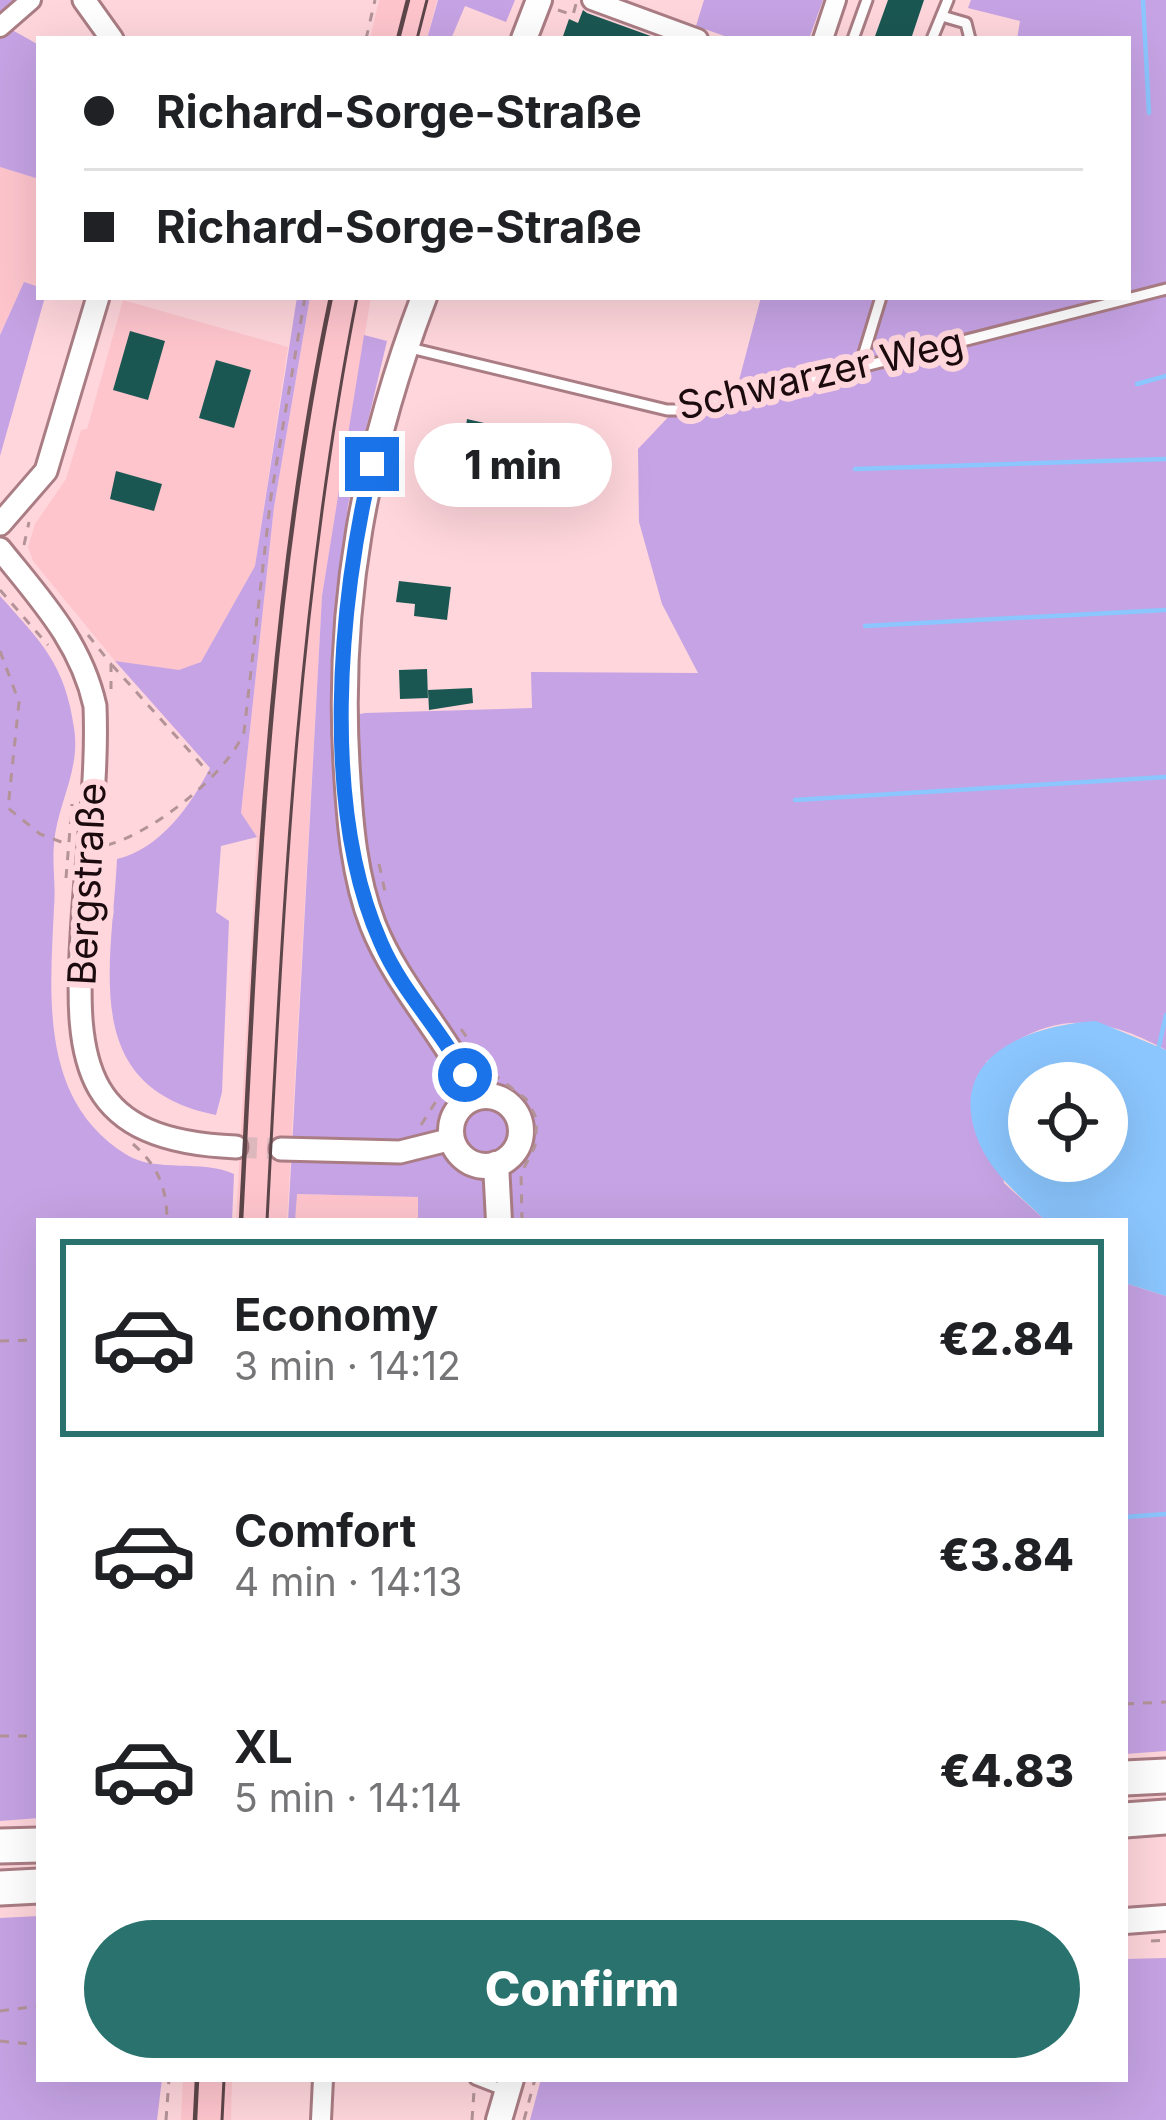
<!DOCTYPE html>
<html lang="en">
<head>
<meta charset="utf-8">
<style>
	:root { --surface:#fff; --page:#f2f2f2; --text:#202124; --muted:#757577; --line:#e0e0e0; --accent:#29726d }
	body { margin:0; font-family:Inter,sans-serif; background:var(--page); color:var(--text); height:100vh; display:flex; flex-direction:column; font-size:45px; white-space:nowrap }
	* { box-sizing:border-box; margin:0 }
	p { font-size:39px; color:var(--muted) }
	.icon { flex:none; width:66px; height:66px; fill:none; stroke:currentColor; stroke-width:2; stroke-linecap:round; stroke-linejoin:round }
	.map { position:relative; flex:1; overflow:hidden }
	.drawer { position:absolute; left:36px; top:1218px; width:1092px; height:864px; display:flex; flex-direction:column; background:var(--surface); border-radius:0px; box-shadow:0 12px 48px #0002 }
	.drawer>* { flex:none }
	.banner { position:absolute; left:36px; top:36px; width:1095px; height:264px; border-radius:0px; box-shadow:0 12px 48px #0002; display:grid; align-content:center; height:264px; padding:0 48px; background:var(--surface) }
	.fabs { position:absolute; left:1008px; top:1062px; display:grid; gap:24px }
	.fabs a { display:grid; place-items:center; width:120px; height:120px; border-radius:50%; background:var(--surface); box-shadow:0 12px 48px #0002; font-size:60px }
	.end { position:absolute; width:54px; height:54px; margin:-27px; border:15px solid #1a73e8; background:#fff; box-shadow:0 0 0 6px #fff }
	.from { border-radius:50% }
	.bubble { position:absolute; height:84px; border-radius:42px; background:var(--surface); box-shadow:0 12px 48px #0002; font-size:39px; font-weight:800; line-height:84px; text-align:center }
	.banner b { display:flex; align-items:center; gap:42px; height:114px; font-size:45px }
	.banner b+b { border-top:3px solid var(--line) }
	.banner i { width:30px; height:30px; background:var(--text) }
	ul { padding:21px 0 0; list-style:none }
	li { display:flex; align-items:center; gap:36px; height:198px; margin:0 24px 18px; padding:0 24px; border:6px solid transparent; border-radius:0px }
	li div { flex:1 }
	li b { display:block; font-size:45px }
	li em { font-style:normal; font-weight:800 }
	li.selected { border-color:var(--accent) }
	li>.icon { width:108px; height:108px; stroke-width:1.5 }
	.button { display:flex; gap:24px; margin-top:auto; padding:24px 48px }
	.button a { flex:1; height:138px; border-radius:72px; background:var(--accent); color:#fff; font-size:48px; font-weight:800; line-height:138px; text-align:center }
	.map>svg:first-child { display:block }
	.built { fill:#fec5cd }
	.green { fill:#c6a3e4 }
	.water { fill:#8bc6fe; fill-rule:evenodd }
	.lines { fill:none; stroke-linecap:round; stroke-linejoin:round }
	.stream { stroke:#8bc6fe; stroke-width:4.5 }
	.building { fill:#1b5752 }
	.tertiary-tunnel { stroke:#dcb8bd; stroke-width:21; stroke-dasharray:21 10; stroke-linecap:butt }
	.service-casing { stroke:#aa7d84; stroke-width:15 }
	.minor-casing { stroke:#aa7d84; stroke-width:24 }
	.tertiary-casing { stroke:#aa7d84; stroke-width:27 }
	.secondary-casing { stroke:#aa7d84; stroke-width:30 }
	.motorway-casing { stroke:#aa7d84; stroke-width:39 }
	.path { stroke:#b39398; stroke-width:3; stroke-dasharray:9 9; stroke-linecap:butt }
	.service { stroke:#fff; stroke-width:9 }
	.minor { stroke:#fff; stroke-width:18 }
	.tertiary { stroke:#fff; stroke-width:21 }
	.secondary { stroke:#fff; stroke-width:24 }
	.motorway { stroke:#fff; stroke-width:33 }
	.tram { stroke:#5d464a; stroke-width:3 }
	.rail { stroke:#5d464a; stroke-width:4.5 }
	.route { stroke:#1a73e8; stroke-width:15 }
	.labels { text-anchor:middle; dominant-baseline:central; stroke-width:12; stroke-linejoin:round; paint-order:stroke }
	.street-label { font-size:39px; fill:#1b0b0e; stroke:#fed6dc }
</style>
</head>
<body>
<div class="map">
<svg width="1166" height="2120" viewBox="0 0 1166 2120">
	<rect width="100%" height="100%" fill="#fed6dc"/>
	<!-- built -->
	<g class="built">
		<polygon points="379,0 437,0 427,39 370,39"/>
		<polygon points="0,167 39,179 39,287 24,283 0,334"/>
		<polygon points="310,297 371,297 322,596 287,1221 236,1221 257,837 241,813 274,507"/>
		<polygon points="123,300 288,347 255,566 201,662 179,671 115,661 33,561 28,547 35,524 66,479 81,430 87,429"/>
		<polygon points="296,1194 418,1197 418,1221 295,1221"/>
		<polygon points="183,2079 232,2079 231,2120 181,2120"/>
	</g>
	<!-- green -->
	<g class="green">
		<polygon points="0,0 15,0 14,31 39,45 39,179 0,167"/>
		<polygon points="438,0 515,0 506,22 465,6 451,39 427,39"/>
		<polygon points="704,0 823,0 809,39 733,39 696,26"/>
		<path d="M971,0H1166V1050C1096,1012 1048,1012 986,1062L1004,1183L1046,1221H418V1197L297,1194L295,1221H288L322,596L364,335L387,341L348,505L334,627L332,720L365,713L532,708L531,672L698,673L662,604L639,522L638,449L674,411L711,402L737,388L761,297H1128V39H1017L1020,21L968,8Z"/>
		<polygon points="24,282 39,287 39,297 45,297 0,456 0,335"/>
		<path d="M297,297H310L274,507L241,813L257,837L221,846L216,912L229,921L222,1092L216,1115C78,1087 112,967 117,859C160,849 191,805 210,768L115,661L179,670L201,662L255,566Z"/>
		<path d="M0,596C41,642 65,664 74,728C81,770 57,804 54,844C52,864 56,886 54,907C50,996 39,1101 127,1155C156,1173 202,1159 234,1174L232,1221H39V1818L0,1821Z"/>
		<polygon points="1125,1283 1166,1296 1166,1751 1125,1754"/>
		<polygon points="39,1916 39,2079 162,2079 157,2120 0,2120 0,1918"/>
		<polygon points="1166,1958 1166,2120 530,2120 541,2079 1125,2079 1125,1959"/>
	</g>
	<!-- water -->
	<path class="water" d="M1096,1021L1166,1050V1296L1125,1283V1221H1046C1020,1196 988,1171 976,1135C948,1053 1033,1025 1096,1021ZM1029,1083H1107V1161H1029Z"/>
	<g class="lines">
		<!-- stream -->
		<g class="stream">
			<polyline points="1143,0 1149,113"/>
			<polyline points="1137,384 1166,376"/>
			<polyline points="855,469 1166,459"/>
			<polyline points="865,626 1166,610"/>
			<polyline points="795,800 1166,777"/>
			<polyline points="1159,1046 1166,1015"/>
			<polyline points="1125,1517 1166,1514"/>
		</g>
	</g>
	<!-- building -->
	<g class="building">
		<polygon points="888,0 924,0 911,39 874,39"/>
		<polygon points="583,10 587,13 659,39 562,39 569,19 578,23"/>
		<polygon points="130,331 165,341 148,400 113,390"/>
		<polygon points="216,360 251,370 234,428 199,418"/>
		<polygon points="467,419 561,441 556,466 504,455 506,442 465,433"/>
		<polygon points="116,471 162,484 154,511 110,499"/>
		<polygon points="399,581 451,587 447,620 414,616 415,604 396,602"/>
		<polygon points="427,669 428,698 400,699 399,670"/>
		<polygon points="472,688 473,703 429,710 428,690"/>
	</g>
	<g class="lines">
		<!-- tertiary-tunnel -->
		<polyline class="tertiary-tunnel" points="236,1147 281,1149"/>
		<!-- service casing -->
		<g class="service-casing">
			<g id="service">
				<polyline points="942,16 966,23 970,39"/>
				<polyline points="853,39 867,0"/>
				<polyline points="932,39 948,0"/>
				<polyline points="410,348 667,410 693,410 1166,289"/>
				<polyline points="860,366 881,297"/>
				<polyline points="475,2079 506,2091"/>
			</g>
		</g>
		<!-- minor casing -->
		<g class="minor-casing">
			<g id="minor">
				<polyline points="592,0 698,39"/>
				<polyline points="0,27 31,0"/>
				<polyline points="823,39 836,0"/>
				<polyline points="321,2120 323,2079"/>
			</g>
		</g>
		<!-- tertiary casing -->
		<g class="tertiary-casing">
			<g id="tertiary">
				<polyline points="84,0 112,39"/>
				<polyline points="0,524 46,471 98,297"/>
				<path d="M0,549C40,599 81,642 95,706C98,782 86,860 82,936C74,1066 84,1141 236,1147"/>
				<polyline points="281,1149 400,1152 452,1139"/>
			</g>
		</g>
		<!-- secondary casing -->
		<g class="secondary-casing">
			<g id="secondary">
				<polyline points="524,39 539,0"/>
				<path d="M424,297C365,452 336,606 347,772C350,823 354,876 373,925C398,988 447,1035 475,1097"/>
				<circle cx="486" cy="1131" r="35"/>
				<polyline points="496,1164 499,1221"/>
				<polyline points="1125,1921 1166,1918"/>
				<polyline points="499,2120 511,2079"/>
			</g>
		</g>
		<!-- motorway casing -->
		<g class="motorway-casing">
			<g id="motorway">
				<polyline points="1125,1778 1166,1776"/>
				<polyline points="1125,1820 1166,1817"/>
				<polyline points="0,1846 39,1845"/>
				<polyline points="0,1888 39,1886"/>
			</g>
		</g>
		<!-- path -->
		<g class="path">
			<polyline points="558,10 573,15 576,4"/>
			<polyline points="366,39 375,0"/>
			<polyline points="24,545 29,522"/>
			<polyline points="0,590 48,645"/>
			<polyline points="88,635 111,664 111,689"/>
			<polyline points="0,651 19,702 8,808 40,834 64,843"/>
			<polyline points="112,665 210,774"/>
			<path d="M107,845C151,834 227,775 244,732L271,496L305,297"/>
			<polyline points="379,864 386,896"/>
			<polyline points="66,878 72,804"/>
			<polyline points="461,1029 492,1073 526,1099 537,1119 535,1146 521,1174 522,1221"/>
			<polyline points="421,1125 447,1084"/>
			<path d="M133,1144C158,1166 167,1188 167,1221"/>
			<polyline points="0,1341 39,1340"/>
			<polyline points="1125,1704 1166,1702"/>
			<polyline points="0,1736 39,1736"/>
			<polyline points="1151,1941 1166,1940"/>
			<polyline points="0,2011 39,2006"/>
			<polyline points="0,2041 39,2045"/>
			<polyline points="166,2120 169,2079"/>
			<polyline points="472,2120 474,2091"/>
			<polyline points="524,2120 535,2079"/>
		</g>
		<!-- service -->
		<use href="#service" class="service"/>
		<!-- minor -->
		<use href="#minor" class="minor"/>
		<!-- tertiary -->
		<use href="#tertiary" class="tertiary"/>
		<!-- secondary -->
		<use href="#secondary" class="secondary"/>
		<!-- motorway -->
		<use href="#motorway" class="motorway"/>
		<!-- tram -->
		<g class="tram">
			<polyline points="417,39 427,0"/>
			<path d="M267,1221C283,912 297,601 357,297"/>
			<polyline points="222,2120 224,2079"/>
		</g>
		<!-- rail -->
		<g class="rail">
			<polyline points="398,39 408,0"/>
			<path d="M241,1221C257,912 267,600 331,297"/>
			<polyline points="195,2120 197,2079"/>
		</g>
	</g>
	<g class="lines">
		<!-- route -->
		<path class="route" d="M372,464C338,603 321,809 381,943C402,992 440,1028 465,1075"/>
	</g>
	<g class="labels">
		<!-- street labels -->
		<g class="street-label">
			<text transform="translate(820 373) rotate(-13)">Schwarzer Weg</text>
			<text transform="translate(86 884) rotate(-87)">Bergstraße</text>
		</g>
	</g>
</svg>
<div class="fabs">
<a><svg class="icon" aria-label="locate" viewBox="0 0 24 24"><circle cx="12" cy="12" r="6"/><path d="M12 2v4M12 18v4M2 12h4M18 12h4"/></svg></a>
</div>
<i class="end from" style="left:465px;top:1075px"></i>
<i class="end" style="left:372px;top:464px"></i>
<div class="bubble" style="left:414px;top:423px;width:198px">1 min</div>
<div class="banner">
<b><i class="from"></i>Richard-Sorge-Straße</b>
<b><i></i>Richard-Sorge-Straße</b>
</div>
<section class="drawer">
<ul>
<li class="selected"><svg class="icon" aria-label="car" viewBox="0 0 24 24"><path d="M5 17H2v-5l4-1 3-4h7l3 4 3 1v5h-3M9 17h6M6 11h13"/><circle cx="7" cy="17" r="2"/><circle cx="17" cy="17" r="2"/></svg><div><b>Economy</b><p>3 min · 14:12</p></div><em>€2.84</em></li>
<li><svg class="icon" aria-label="car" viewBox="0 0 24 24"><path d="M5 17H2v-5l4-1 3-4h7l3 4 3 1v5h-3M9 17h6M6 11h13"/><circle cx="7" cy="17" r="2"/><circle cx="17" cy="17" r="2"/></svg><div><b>Comfort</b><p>4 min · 14:13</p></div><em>€3.84</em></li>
<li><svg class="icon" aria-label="car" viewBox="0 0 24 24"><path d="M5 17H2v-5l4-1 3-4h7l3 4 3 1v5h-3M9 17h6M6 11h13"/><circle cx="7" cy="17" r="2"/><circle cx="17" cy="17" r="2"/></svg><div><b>XL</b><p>5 min · 14:14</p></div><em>€4.83</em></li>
</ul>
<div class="button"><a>Confirm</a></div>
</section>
</div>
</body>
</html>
